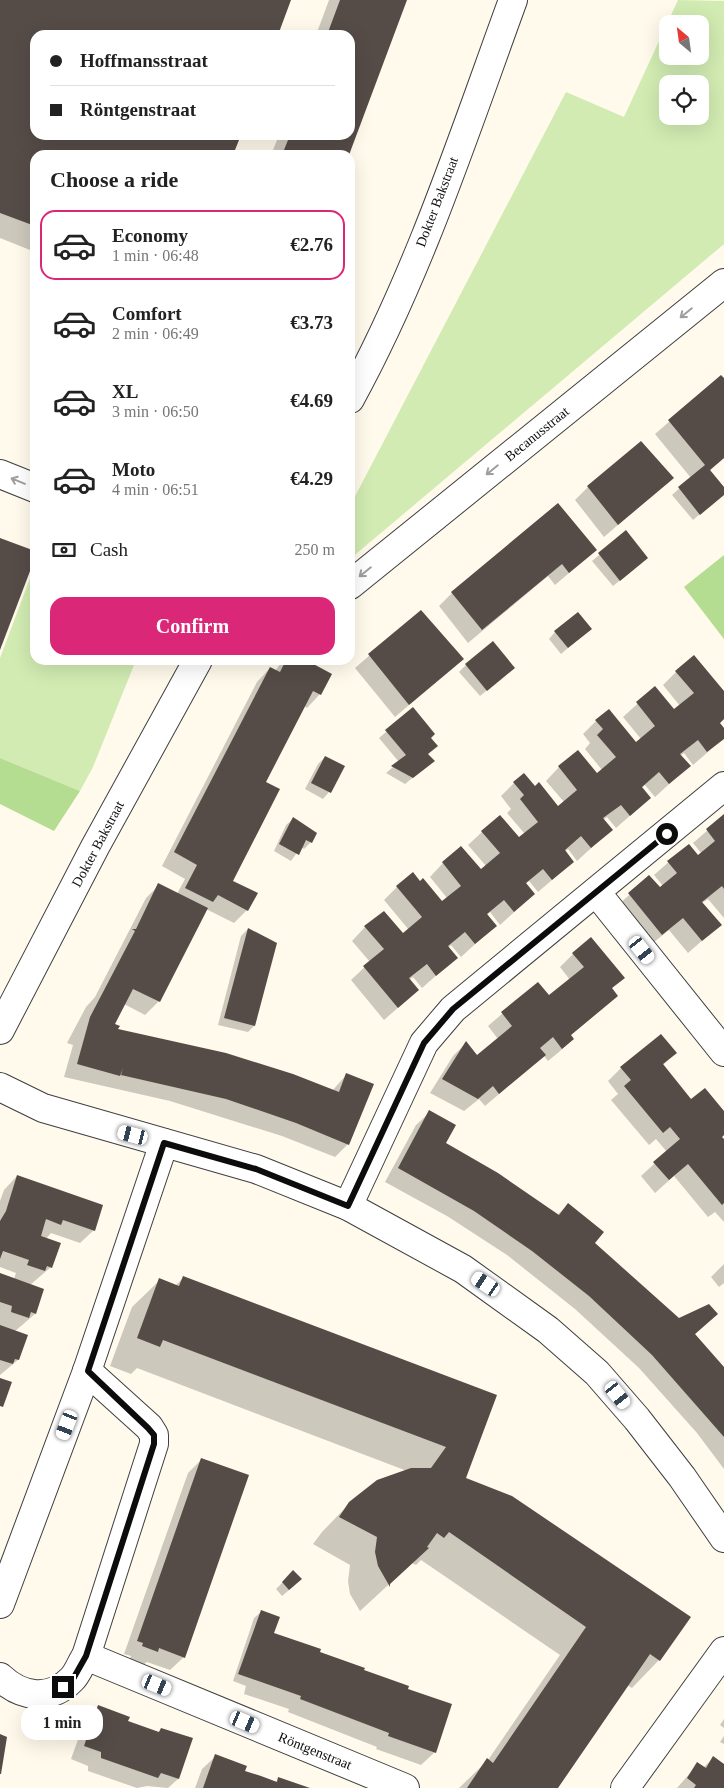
<!DOCTYPE html>
<html lang="en">
<head>
<meta charset="utf-8">
<style>
	:root { --surface:#fff; --page:#f6f6f6; --text:#222; --muted:#767676; --line:#e0e0e0; --accent:#db2777 }
	body { margin:0; font-family:Georgia,serif; background:var(--page); color:var(--text); height:100vh; display:flex; flex-direction:column; font-size:19px; white-space:nowrap }
	* { box-sizing:border-box; margin:0 }
	p { font-size:16px; color:var(--muted) }
	.icon { flex:none; width:28px; height:28px; fill:none; stroke:currentColor; stroke-width:2; stroke-linecap:round; stroke-linejoin:round }
	.map { position:relative; flex:1; overflow:hidden }
	.details { position:absolute; left:30px; top:150px; width:325px; height:515px; display:flex; flex-direction:column; background:var(--surface); border-radius:15px; box-shadow:0 5px 20px #0002 }
	.details>* { flex:none }
	.top-card { position:absolute; left:30px; top:30px; width:325px; height:110px; border-radius:15px; box-shadow:0 5px 20px #0002; display:grid; align-content:center; height:110px; padding:0 20px; background:var(--surface) }
	.needle { width:32px; rotate:331deg }
	.controls { position:absolute; left:659px; top:15px; display:grid; gap:10px }
	.controls a { display:grid; place-items:center; width:50px; height:50px; border-radius:10px; background:var(--surface); box-shadow:0 5px 20px #0002; font-size:25px }
	.end { position:absolute; width:22px; height:22px; margin:-11px; border:6px solid #0c0c0c; background:#fff; box-shadow:0 0 0 2px #fff }
	.from { border-radius:50% }
	.bubble { position:absolute; height:35px; border-radius:15px; background:var(--surface); box-shadow:0 5px 20px #0002; font-size:16px; font-weight:700; line-height:35px; text-align:center }
	.car { position:absolute; width:15px; height:30px; margin:-15px -8px; border-radius:6px; box-shadow:0 0 4px 1px #0007; background:linear-gradient(#fff 24%,#345 0 40%,#fff 0 76%,#345 0 86%,#fff 0) }
	.top-card b { display:flex; align-items:center; gap:18px; height:48px; font-size:19px }
	.top-card b+b { border-top:1px solid var(--line) }
	.top-card i { width:12px; height:12px; background:var(--text) }
	ul { padding:0; list-style:none }
	li { display:flex; align-items:center; gap:15px; height:70px; margin:0 10px 8px; padding:0 10px; border:2px solid transparent; border-radius:15px }
	li div { flex:1 }
	li b { display:block; font-size:19px }
	li em { font-style:normal; font-weight:700 }
	li.active { border-color:var(--accent) }
	li>.icon { width:45px; height:45px; stroke-width:1.5 }
	h2 { padding:0 20px; font-size:22px; line-height:60px }
	.pay { display:flex; align-items:center; gap:12px; height:55px; padding:0 20px; font-size:19px }
	.pay p { margin-inline-start:auto }
	.button { display:flex; gap:10px; margin-top:auto; padding:10px 20px }
	.button a { flex:1; height:58px; border-radius:15px; background:var(--accent); color:#fff; font-size:20px; font-weight:700; line-height:58px; text-align:center }
	.map>svg:first-child { display:block }
	.green { fill:#d1ebb2; fill-rule:evenodd }
	.forest { fill:#b5dd91 }
	.shadow { fill:#0003 }
	.building { fill:#554c48 }
	.lines { fill:none; stroke-linecap:round; stroke-linejoin:round }
	.minor-casing { stroke:#3f3f3f; stroke-width:30 }
	.minor { stroke:#fff; stroke-width:28 }
	.oneway { stroke:#9e9e9e }
	.route { stroke:#0c0c0c; stroke-width:6 }
	.labels { text-anchor:middle; dominant-baseline:central; stroke-width:5; stroke-linejoin:round; paint-order:stroke }
	.street-label { font-size:14px; fill:#0c0c0c; stroke:#fff }
</style>
</head>
<body>
<div class="map">
<svg width="724" height="1788" viewBox="0 0 724 1788">
	<rect width="100%" height="100%" fill="#fffaeb"/>
	<!-- green -->
	<g class="green">
		<path d="M678,0L724,1V244L350,559V506L566,92L624,117ZM668,24H700V56H668ZM668,84H700V116H668Z"/>
		<polygon points="35,565 35,660 136,660 93,767 80,791 0,758 0,658"/>
	</g>
	<!-- forest -->
	<g class="forest">
		<polygon points="724,555 724,639 684,587"/>
		<polygon points="0,758 80,791 54,831 0,804"/>
	</g>
	<!-- shadow -->
	<g class="shadow">
		<polygon points="0,0 290,0 277,35 35,35 35,135 239,135 232,155 35,155 35,252 0,238"/>
		<polygon points="329,0 406,0 348,155 271,155 279,135 350,135 350,35 316,35"/>
		<polygon points="721,377 724,380 724,458 709,471 724,489 724,494 693,520 672,495 691,478 655,434"/>
		<polygon points="672,478 604,537 575,500 588,487"/>
		<polygon points="626,532 640,564 613,586 592,561"/>
		<polygon points="596,550 555,585 548,576 468,643 439,606 452,593"/>
		<polygon points="421,611 463,659 395,717 355,668"/>
		<polygon points="590,629 561,654 549,639 555,632"/>
		<polygon points="283,660 304,660 320,694 307,708 304,706 264,782 231,881 247,910 234,923 206,909 159,1001 145,1015 124,1004 113,1024 116,1029 332,1091 347,1074 348,1144 335,1157 282,1136 170,1101 64,1077 73,1045 67,1043 86,1007 95,997 146,898 159,885 177,894 185,879 162,866 257,682 270,668 275,671"/>
		<polygon points="466,665 507,674 480,696 459,672"/>
		<polygon points="676,672 724,693 724,719 719,724 724,730 724,738 693,765 684,753 680,756 689,766 655,797 645,785 641,788 650,798 616,828 607,817 603,820 611,830 577,861 568,849 564,852 573,862 538,892 529,881 525,884 534,894 500,925 490,912 486,916 495,926 461,957 451,945 448,948 456,958 422,988 413,977 409,980 418,990 384,1020 351,980 370,962 352,941 365,927 403,935 409,930 384,900 397,887 420,882 442,903 447,898 430,877 443,863 480,871 486,866 468,845 482,832 519,839 525,834 507,813 511,809 501,796 514,783 534,788 558,807 564,802 546,781 559,767 577,752 597,775 602,770 585,749 590,743 583,734 596,721 636,743 641,739 623,717 655,688 674,711 680,706 663,685"/>
		<polygon points="413,709 430,738 426,767 405,784 386,773 399,762 379,738"/>
		<polygon points="325,757 343,767 329,792 323,799 305,789 318,764"/>
		<polygon points="724,816 724,918 708,899 702,903 720,925 688,953 669,930 648,947 616,907 649,877 659,889 663,886 654,875 688,845 698,857 702,854 693,843"/>
		<polygon points="293,819 311,842 304,849 301,847 291,861 274,851 286,825"/>
		<polygon points="248,929 254,1026 248,1032 218,1025 241,936"/>
		<polygon points="573,954 623,978 611,989 616,996 570,1036 573,1039 559,1052 548,1061 544,1056 485,1106 479,1099 464,1111 430,1093 453,1056 466,1043 477,1057 498,1039 488,1026 538,983 549,997 570,980 560,967"/>
		<polygon points="675,1053 662,1066 691,1101 724,1112 724,1135 721,1138 724,1141 724,1222 715,1212 708,1217 674,1176 655,1193 641,1176 667,1152 656,1139 649,1145 611,1100 618,1094 608,1081 621,1068"/>
		<polygon points="430,1112 444,1143 557,1215 568,1205 594,1243 679,1319 703,1327 694,1335 724,1369 724,1469 697,1433 639,1368 575,1309 507,1255 447,1216 385,1182 416,1125"/>
		<polygon points="17,1176 94,1230 80,1243 51,1233 46,1239 51,1267 30,1285 43,1290 35,1314 14,1332 18,1360 0,1375 0,1275 14,1279 16,1273 0,1267 0,1201 4,1190"/>
		<polygon points="724,1264 724,1283 719,1287 711,1277"/>
		<polygon points="184,1277 495,1396 464,1479 659,1660 632,1688 627,1685 556,1788 459,1788 488,1760 560,1655 421,1560 416,1565 412,1563 360,1611 350,1594 348,1581 350,1565 313,1544 322,1532 350,1503 407,1471 137,1368 131,1374 110,1366 132,1307 160,1280 175,1286"/>
		<polygon points="201,1460 184,1657 170,1670 147,1662 143,1665 129,1660 131,1656 124,1654 188,1473"/>
		<polygon points="293,1572 294,1586 282,1596 276,1589"/>
		<polygon points="261,1612 272,1633 362,1671 435,1752 421,1765 376,1749 377,1747 288,1712 289,1709 244,1694 246,1686 233,1681 254,1618"/>
		<polygon points="98,1707 126,1722 158,1733 161,1729 192,1739 178,1779 168,1788 147,1786 137,1788 88,1771 88,1766 71,1759 85,1720"/>
		<polygon points="724,1719 724,1728 720,1725"/>
		<polygon points="724,1736 724,1744 720,1742"/>
		<polygon points="216,1756 243,1772 275,1783 278,1779 307,1788 195,1788 202,1769"/>
		<polygon points="713,1758 724,1766 724,1788 677,1788 698,1764 703,1768"/>
	</g>
	<!-- building -->
	<g class="building">
		<polygon points="0,0 291,0 278,35 35,35 35,135 241,135 233,155 173,155 167,153 166,155 35,155 35,226 0,213"/>
		<polygon points="340,0 407,0 349,155 282,155 290,135 350,135 350,35 327,35"/>
		<polygon points="721,375 724,378 724,458 710,470 724,487 724,495 700,515 678,487 705,465 668,420"/>
		<polygon points="641,441 674,478 618,525 587,486"/>
		<polygon points="558,503 597,550 569,573 562,564 482,630 451,592"/>
		<polygon points="626,530 648,558 620,581 598,553"/>
		<polygon points="0,538 35,551 35,558 0,650"/>
		<polygon points="421,610 464,659 409,705 368,654"/>
		<polygon points="578,612 592,629 568,648 554,631"/>
		<polygon points="493,641 515,668 487,691 465,664"/>
		<polygon points="694,655 724,691 724,719 720,723 724,728 724,739 707,752 698,740 680,754 691,766 669,784 659,772 642,787 651,798 630,816 621,805 603,818 613,830 591,848 581,836 565,850 574,862 552,880 543,869 526,883 535,894 514,912 504,900 487,914 497,926 475,944 465,932 448,946 458,958 436,976 427,964 409,978 419,990 398,1008 363,966 384,949 364,926 384,911 403,933 422,917 396,886 413,872 420,881 423,878 442,901 461,886 442,862 461,846 481,869 500,853 481,831 500,815 519,837 538,822 520,799 524,795 513,782 524,773 535,786 539,782 558,806 577,790 558,766 578,750 597,773 616,757 597,735 603,729 595,720 609,709 636,742 655,726 636,702 655,686 674,709 694,693 675,671"/>
		<polygon points="286,660 306,660 332,674 321,695 313,691 266,782 280,789 233,881 258,893 248,911 218,895 213,902 185,888 197,865 174,852 270,667 280,672"/>
		<polygon points="413,707 435,734 431,738 438,746 428,754 435,761 413,778 391,766 406,755 385,730"/>
		<polygon points="325,756 345,766 331,793 311,783"/>
		<polygon points="724,814 724,889 722,886 702,902 722,925 702,941 683,918 662,935 628,893 649,875 660,887 677,873 667,861 689,844 698,855 715,841 706,829"/>
		<polygon points="293,817 317,833 312,843 306,840 299,855 279,844"/>
		<polygon points="158,883 208,908 160,1002 133,989 115,1024 120,1026 118,1029 226,1053 293,1074 339,1092 346,1073 374,1084 349,1145 296,1123 226,1099 121,1075 123,1068 120,1076 77,1064 90,1017 135,931 132,929 136,929"/>
		<polygon points="248,928 277,943 255,1026 224,1018"/>
		<polygon points="591,937 625,978 612,988 618,996 571,1035 574,1039 562,1049 553,1037 540,1048 546,1055 499,1094 493,1086 478,1099 442,1079 466,1041 477,1055 512,1026 501,1012 538,982 549,995 584,967 572,953"/>
		<polygon points="661,1034 677,1053 663,1064 691,1099 705,1088 724,1111 724,1135 722,1137 724,1139 724,1203 722,1205 688,1164 669,1180 653,1162 680,1139 670,1127 663,1133 624,1086 631,1080 620,1067"/>
		<polygon points="429,1110 456,1125 446,1143 498,1173 559,1215 568,1203 604,1232 595,1243 679,1318 709,1304 718,1314 695,1334 724,1367 724,1437 652,1355 589,1296 532,1251 474,1211 398,1168"/>
		<polygon points="17,1175 103,1205 95,1231 63,1220 61,1225 46,1219 41,1236 61,1243 52,1268 47,1266 45,1271 27,1265 29,1260 3,1251 0,1259 0,1221 6,1211"/>
		<polygon points="0,1273 44,1289 36,1314 31,1312 29,1318 11,1312 12,1306 0,1302"/>
		<polygon points="183,1276 497,1395 466,1478 512,1496 691,1617 660,1661 650,1654 558,1788 467,1788 487,1758 493,1763 586,1627 449,1532 444,1538 437,1533 427,1547 429,1548 390,1584 390,1587 378,1566 375,1552 377,1537 339,1517 349,1502 377,1480 411,1468 431,1468 446,1447 163,1340 160,1347 137,1338 159,1278 179,1286"/>
		<polygon points="0,1325 28,1335 19,1360 15,1359 13,1364 0,1360"/>
		<polygon points="0,1378 12,1382 3,1407 0,1406"/>
		<polygon points="201,1458 249,1475 185,1658 159,1648 158,1652 142,1646 143,1643 137,1641"/>
		<polygon points="293,1570 302,1579 289,1590 282,1582"/>
		<polygon points="261,1610 280,1617 274,1633 321,1649 320,1652 365,1668 364,1670 409,1686 408,1689 452,1704 436,1753 388,1736 389,1733 300,1699 301,1696 238,1674"/>
		<polygon points="98,1705 130,1717 128,1721 159,1732 161,1728 193,1738 179,1779 161,1773 158,1778 101,1758 101,1752 84,1746"/>
		<polygon points="0,1734 7,1737 1,1774 0,1774"/>
		<polygon points="215,1754 247,1766 245,1771 261,1776 277,1782 278,1777 310,1788 203,1788"/>
		<polygon points="713,1756 724,1764 724,1788 694,1788 696,1785 687,1778 697,1762 706,1768"/>
	</g>
	<g class="lines">
		<!-- minor casing -->
		<g class="minor-casing">
			<g id="minor">
				<path d="M350,399C419,273 464,134 513,0"/>
				<polyline points="0,474 35,488"/>
				<polyline points="350,585 724,283"/>
				<polyline points="596,892 724,1052"/>
				<polyline points="0,1030 95,847 198,660"/>
				<polyline points="0,1087 43,1108 256,1169 348,1206 463,1269 548,1330 597,1373 637,1419 682,1477 724,1538"/>
				<polyline points="348,1206 424,1043 453,1009 724,786"/>
				<polyline points="0,1604 87,1371 164,1143"/>
				<polyline points="86,1656 405,1788"/>
				<path d="M0,1677C21,1697 50,1702 72,1679C78,1673 81,1663 86,1656L154,1444V1435L149,1427L87,1371"/>
				<polyline points="625,1788 724,1651"/>
			</g>
		</g>
		<!-- minor -->
		<use href="#minor" class="minor"/>
	</g>
	<!-- one-way arrows -->
	<defs><path id="oneway-shaft" d="M-6 0H5M1.5-3L5.5 0L1.5 3" fill="none" stroke-width="1.6" stroke-linecap="round" stroke-linejoin="round" transform="scale(1.25)"/></defs>
	<g class="oneway">
		<use href="#oneway-shaft" transform="translate(686 313) rotate(141)"/>
		<use href="#oneway-shaft" transform="translate(492 470) rotate(141)"/>
		<use href="#oneway-shaft" transform="translate(18 481) rotate(-158)"/>
		<use href="#oneway-shaft" transform="translate(365 572) rotate(141)"/>
	</g>
	<g class="lines">
		<!-- route -->
		<polyline class="route" points="63,1687 73,1679 86,1656 154,1444 154,1435 148,1428 88,1371 164,1143 256,1169 348,1206 424,1043 453,1009 667,834"/>
	</g>
	<g class="labels">
		<!-- street labels -->
		<g class="street-label">
			<text transform="translate(437 202) rotate(-69)">Dokter Bakstraat</text>
			<text transform="translate(537 434) rotate(-39)">Becanusstraat</text>
			<text transform="translate(98 844) rotate(-62)">Dokter Bakstraat</text>
			<text transform="translate(315 1751) rotate(22)">Röntgenstraat</text>
		</g>
	</g>
</svg>
<div class="controls">
<a><svg class="needle" viewBox="-14 -14 28 28"><path d="M0-13l5 13h-10z" fill="#e53935"/><path d="M0 13l5-13h-10z" fill="#767676"/></svg></a>
<a><svg class="icon" aria-label="locate" viewBox="0 0 24 24"><circle cx="12" cy="12" r="6"/><path d="M12 2v4M12 18v4M2 12h4M18 12h4"/></svg></a>
</div>
<i class="end from" style="left:667px;top:834px"></i>
<i class="end" style="left:63px;top:1687px"></i>
<div class="bubble" style="left:21px;top:1705px;width:82px">1 min</div>
<i class="car" style="left:642px;top:950px;rotate:141deg"></i>
<i class="car" style="left:133px;top:1135px;rotate:284deg"></i>
<i class="car" style="left:486px;top:1284px;rotate:304deg"></i>
<i class="car" style="left:618px;top:1395px;rotate:141deg"></i>
<i class="car" style="left:67px;top:1425px;rotate:201deg"></i>
<i class="car" style="left:157px;top:1685px;rotate:112deg"></i>
<i class="car" style="left:245px;top:1722px;rotate:113deg"></i>
<div class="top-card">
<b><i class="from"></i>Hoffmansstraat</b>
<b><i></i>Röntgenstraat</b>
</div>
<section class="details">
<h2>Choose a ride</h2>
<ul>
<li class="active"><svg class="icon" aria-label="car" viewBox="0 0 24 24"><path d="M5 17H2v-5l4-1 3-4h7l3 4 3 1v5h-3M9 17h6M6 11h13"/><circle cx="7" cy="17" r="2"/><circle cx="17" cy="17" r="2"/></svg><div><b>Economy</b><p>1 min · 06:48</p></div><em>€2.76</em></li>
<li><svg class="icon" aria-label="car" viewBox="0 0 24 24"><path d="M5 17H2v-5l4-1 3-4h7l3 4 3 1v5h-3M9 17h6M6 11h13"/><circle cx="7" cy="17" r="2"/><circle cx="17" cy="17" r="2"/></svg><div><b>Comfort</b><p>2 min · 06:49</p></div><em>€3.73</em></li>
<li><svg class="icon" aria-label="car" viewBox="0 0 24 24"><path d="M5 17H2v-5l4-1 3-4h7l3 4 3 1v5h-3M9 17h6M6 11h13"/><circle cx="7" cy="17" r="2"/><circle cx="17" cy="17" r="2"/></svg><div><b>XL</b><p>3 min · 06:50</p></div><em>€4.69</em></li>
<li><svg class="icon" aria-label="car" viewBox="0 0 24 24"><path d="M5 17H2v-5l4-1 3-4h7l3 4 3 1v5h-3M9 17h6M6 11h13"/><circle cx="7" cy="17" r="2"/><circle cx="17" cy="17" r="2"/></svg><div><b>Moto</b><p>4 min · 06:51</p></div><em>€4.29</em></li>
</ul>
<div class="pay"><svg class="icon" aria-label="cash" viewBox="0 0 24 24"><path d="M3 7h18v10H3z"/><circle cx="12" cy="12" r="2"/></svg>Cash<p>250 m</p></div>
<div class="button"><a>Confirm</a></div>
</section>
</div>
</body>
</html>
